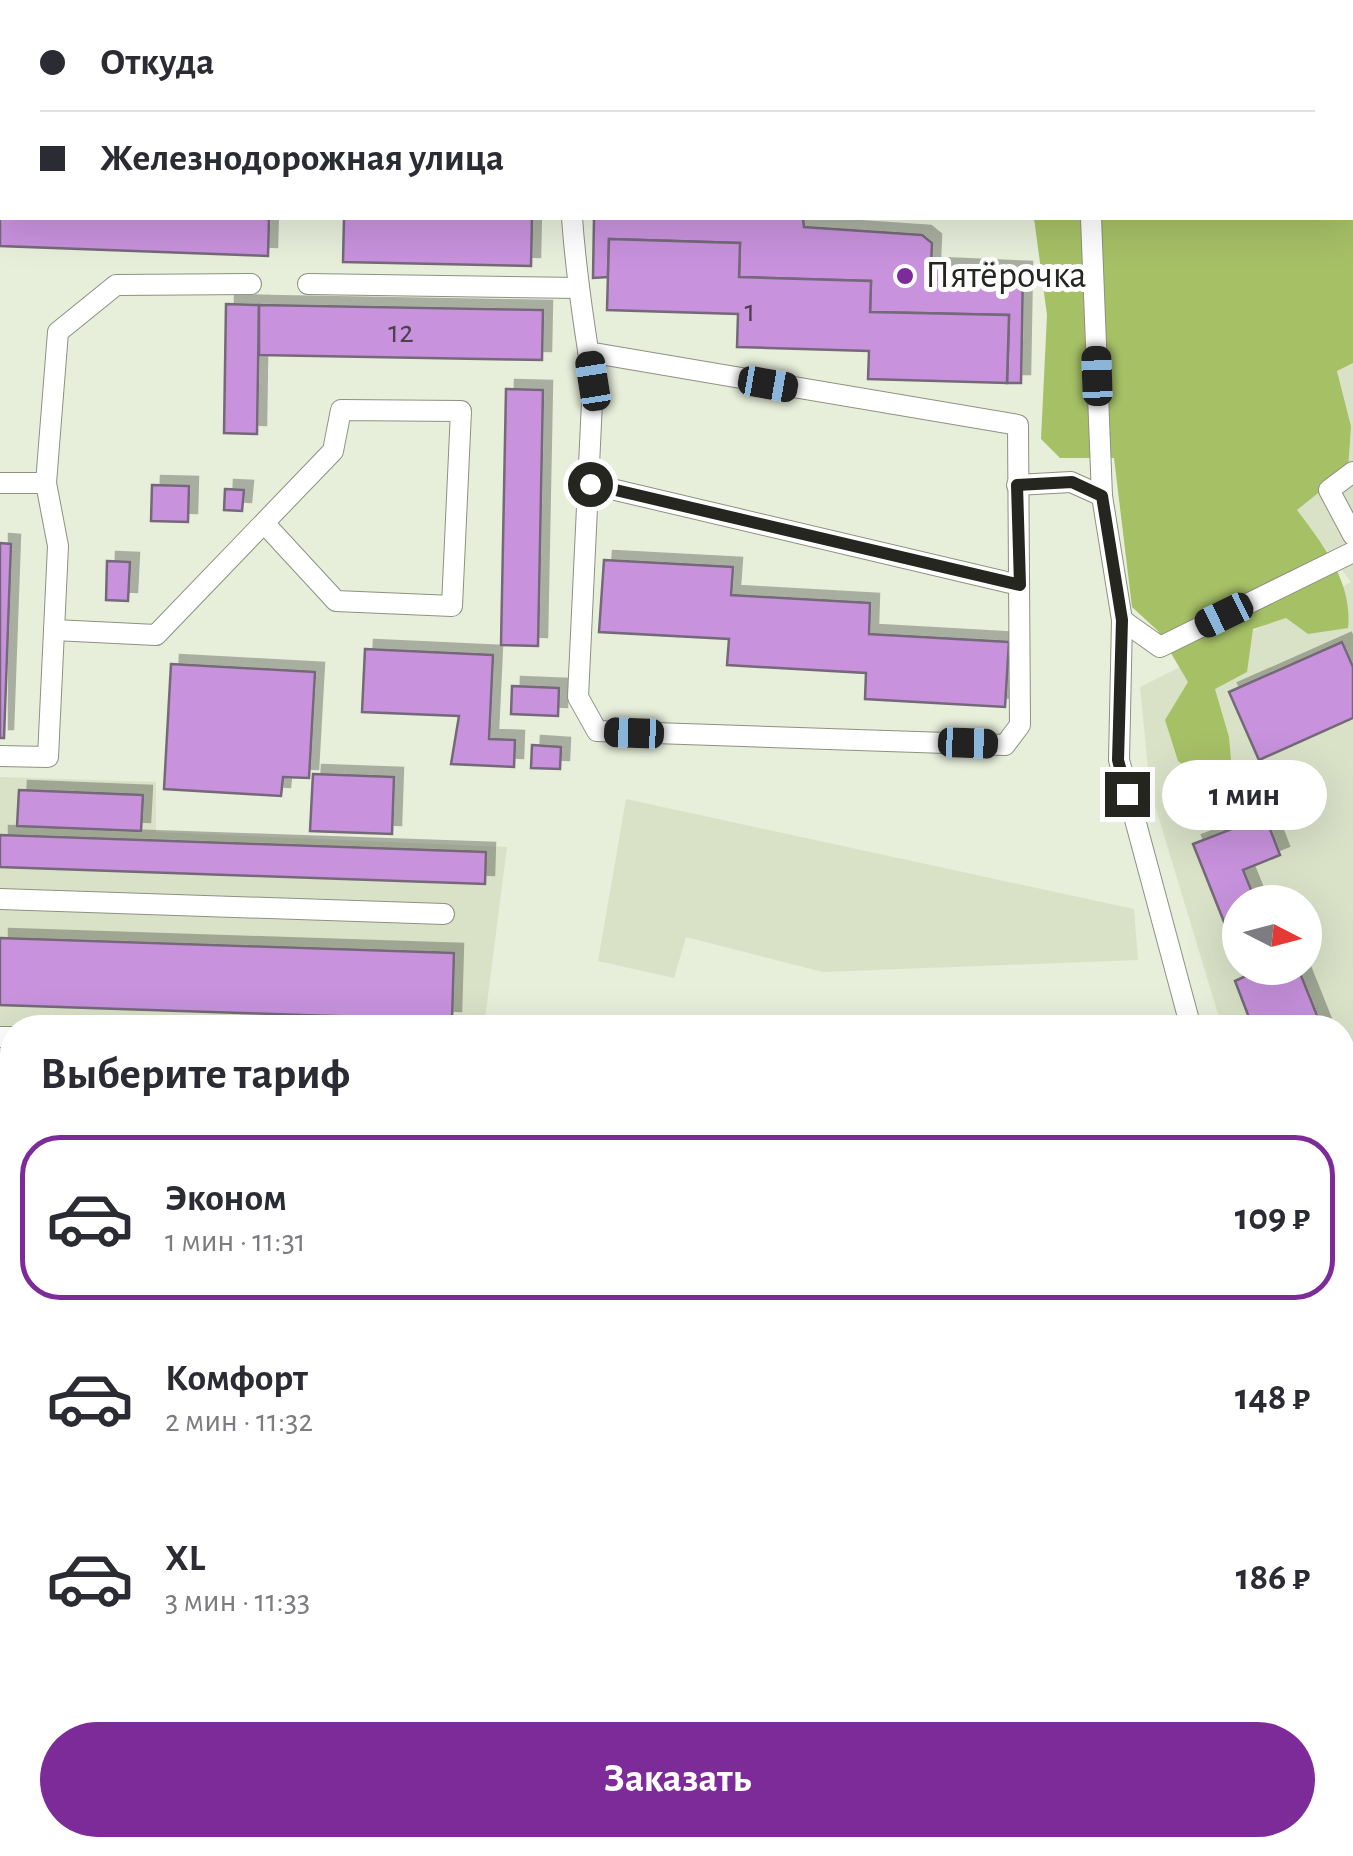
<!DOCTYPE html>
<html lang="ru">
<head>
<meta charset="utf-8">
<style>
	:root { --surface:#fff; --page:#f7f7f7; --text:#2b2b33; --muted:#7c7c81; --line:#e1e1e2; --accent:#7e2b9a }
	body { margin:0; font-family:"Alegreya Sans",sans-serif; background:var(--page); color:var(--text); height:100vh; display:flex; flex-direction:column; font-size:38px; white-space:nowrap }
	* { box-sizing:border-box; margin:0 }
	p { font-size:32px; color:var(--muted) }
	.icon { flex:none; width:55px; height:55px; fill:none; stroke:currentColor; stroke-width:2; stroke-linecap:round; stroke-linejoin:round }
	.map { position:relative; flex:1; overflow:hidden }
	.details { position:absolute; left:0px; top:1015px; width:1355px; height:842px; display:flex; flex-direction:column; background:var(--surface); border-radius:40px 40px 0 0; box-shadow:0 10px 40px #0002 }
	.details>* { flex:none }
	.top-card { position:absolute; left:0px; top:0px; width:1355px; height:220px; box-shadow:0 10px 40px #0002; display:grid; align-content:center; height:220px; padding:0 40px; background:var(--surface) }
	.needle { width:65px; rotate:96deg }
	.fabs { position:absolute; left:1222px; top:885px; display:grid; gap:20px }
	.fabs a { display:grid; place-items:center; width:100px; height:100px; border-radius:50%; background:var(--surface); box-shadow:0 10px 40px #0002; font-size:50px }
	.end { position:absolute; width:45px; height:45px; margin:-22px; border:12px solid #24261f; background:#fff; box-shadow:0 0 0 5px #fff }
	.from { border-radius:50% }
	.bubble { position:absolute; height:70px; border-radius:35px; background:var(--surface); box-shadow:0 10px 40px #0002; font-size:32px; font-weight:600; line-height:70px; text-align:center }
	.car { position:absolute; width:30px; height:60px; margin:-30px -15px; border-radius:12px; box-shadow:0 0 8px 2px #0007; background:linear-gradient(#222 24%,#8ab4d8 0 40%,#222 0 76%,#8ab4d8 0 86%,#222 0) }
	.top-card b { display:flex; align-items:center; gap:35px; height:95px; font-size:38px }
	.top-card b+b { border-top:2px solid var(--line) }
	.top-card i { width:25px; height:25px; background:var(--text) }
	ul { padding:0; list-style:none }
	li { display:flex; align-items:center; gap:30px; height:165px; margin:0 20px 15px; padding:0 20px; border:5px solid transparent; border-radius:40px }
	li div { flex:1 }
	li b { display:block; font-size:38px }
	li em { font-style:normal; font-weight:600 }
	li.selected { border-color:var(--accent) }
	li>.icon { width:90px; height:90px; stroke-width:1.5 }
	h2 { padding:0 40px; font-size:45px; line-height:120px }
	.button { display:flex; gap:20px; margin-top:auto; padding:20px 40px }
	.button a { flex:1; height:115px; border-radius:60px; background:var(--accent); color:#fff; font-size:40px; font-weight:600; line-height:115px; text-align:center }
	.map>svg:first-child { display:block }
	.built { fill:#d9e2c7; fill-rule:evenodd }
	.green { fill:#b0c67e }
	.forest { fill:#a6c066 }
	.building { fill:#c892dd; stroke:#746979; stroke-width:2.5; filter:url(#shadow) }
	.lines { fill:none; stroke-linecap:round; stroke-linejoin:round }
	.service-casing { stroke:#8c9280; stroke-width:22 }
	.tertiary-casing { stroke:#8c9280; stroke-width:50 }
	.path { stroke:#8d9284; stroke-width:6; stroke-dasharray:2.5 8; stroke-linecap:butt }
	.service { stroke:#fff; stroke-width:20 }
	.tertiary { stroke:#fff; stroke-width:48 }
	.route { stroke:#24261f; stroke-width:12 }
	.poi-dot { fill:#7e2b9a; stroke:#fff; stroke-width:4 }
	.labels { text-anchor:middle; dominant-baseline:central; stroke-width:10; stroke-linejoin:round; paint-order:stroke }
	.number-label { font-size:32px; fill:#4d414e }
	.poi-label { font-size:38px; fill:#24261f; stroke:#fff; text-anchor:start }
</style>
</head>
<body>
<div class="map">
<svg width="1353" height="1856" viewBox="0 0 1353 1856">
	<defs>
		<filter id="shadow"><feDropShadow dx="9" dy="-9" stdDeviation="0" flood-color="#0004"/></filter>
	</defs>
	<rect width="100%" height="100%" fill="#e7eeda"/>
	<!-- built -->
	<g class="built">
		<path d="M1353,363V1856H1186L1189,1845H1342V1028L1222,1027L1150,789L1140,687L1351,582L1297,510L1351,426L1337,370ZM1240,902H1305V968H1240Z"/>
		<polygon points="0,777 156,782 156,832 507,847 484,1027 12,1028 12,1105 0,1105"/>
		<polygon points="626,799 1134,909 1138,960 823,972 686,937 674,978 598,961"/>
	</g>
	<!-- green -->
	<polygon class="green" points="0,1114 12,1114 12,1845 38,1845 36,1856 0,1856"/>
	<!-- forest -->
	<g class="forest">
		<path d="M1353,157V363L1337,371L1351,426L1348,469L1297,510C1323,544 1353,583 1348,628L1308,634L1286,618L1253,629L1247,672L1215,689L1229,737L1232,772L1206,781L1178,761L1165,720L1188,682L1158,631L1132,607L1114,458H1060L1041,439L1047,315L1034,218H1352Z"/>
		<polygon points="43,1845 281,1845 276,1856 42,1856"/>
	</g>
	<!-- building -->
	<g class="building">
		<polygon points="0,177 2,218 269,218 268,256 0,246"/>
		<polygon points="344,218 532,218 531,266 343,262"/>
		<polygon points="594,218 803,218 804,227 922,235 932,243 931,267 1023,271 1021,383 1007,383 1009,315 870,312 871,281 739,277 740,243 609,239 608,277 593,278"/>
		<polygon points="609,239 740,243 739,277 871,281 870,312 1009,315 1007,383 868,379 869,351 737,347 738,314 607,310"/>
		<polygon points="226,304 259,305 257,434 224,433"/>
		<polygon points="259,305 543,310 542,360 259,355"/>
		<polygon points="506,389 543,390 538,646 501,645"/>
		<polygon points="152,485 189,486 188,522 151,521"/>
		<polygon points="225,489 244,490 242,511 224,510"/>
		<polygon points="0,543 11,544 4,738 0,738"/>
		<polygon points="604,560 733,567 731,595 870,603 869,634 1009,642 1005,707 865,699 866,673 727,665 729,639 599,632"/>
		<polygon points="107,561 130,562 128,601 106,600"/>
		<polygon points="1342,642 1353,667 1353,718 1259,760 1229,692"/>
		<polygon points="365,649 493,655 489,739 515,740 514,767 451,764 459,716 362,712"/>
		<polygon points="171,664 315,672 309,778 283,777 281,796 164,789"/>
		<polygon points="512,686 559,688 558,716 511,714"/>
		<polygon points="532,745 561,747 560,769 531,768"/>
		<polygon points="313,774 394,777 392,834 310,831"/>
		<polygon points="19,790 143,795 141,831 17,826"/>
		<polygon points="1265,816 1280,855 1243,870 1256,902 1240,902 1240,962 1193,844"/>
		<polygon points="0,835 486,852 485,884 0,867"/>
		<polygon points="0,938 454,953 452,1020 0,1005"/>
		<polygon points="1242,968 1298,968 1322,1028 1253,1028 1235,981 1246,976"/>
		<rect x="0" y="1063" width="12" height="42"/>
		<polygon points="1342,1121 1353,1148 1353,1232 1348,1234 1342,1220"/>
		<polygon points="1342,1396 1353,1399 1353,1547 1348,1565 1342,1564"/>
		<polygon points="0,1434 6,1434 0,1601"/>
	</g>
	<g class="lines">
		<!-- service casing -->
		<g class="service-casing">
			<g id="service">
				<polyline points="1126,0 1126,2"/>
				<polyline points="787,2 787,0"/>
				<path d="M572,218C576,273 584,327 593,381L578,697L597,731L1005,745L1020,725L1018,425L588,352"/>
				<polyline points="1091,218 1102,496 1122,620 1119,760 1191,1028"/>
				<polyline points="308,284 579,288"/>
				<polyline points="1353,472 1329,490 1353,535"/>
				<polyline points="0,483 46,483"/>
				<polyline points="590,484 1019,585"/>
				<polyline points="1017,485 1071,482 1102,496"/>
				<polyline points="1122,620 1160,647 1353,552"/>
				<polyline points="54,630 156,635 333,451 341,410 461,411 452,606 336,601 264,523"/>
				<polyline points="0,756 48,757 58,546 46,483 58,332 116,285 251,284"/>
				<polyline points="0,899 444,914"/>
				<polyline points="0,1037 12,1037"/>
				<polyline points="1342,1637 1353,1628"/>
				<polyline points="1158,1856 1162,1845"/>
				<polyline points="1249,1856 1252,1845"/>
			</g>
		</g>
		<!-- tertiary casing -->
		<g class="tertiary-casing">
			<g id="tertiary">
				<polyline points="0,71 2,71"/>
				<polyline points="1352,103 1353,103"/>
			</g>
		</g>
		<!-- path -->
		<g class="path">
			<polyline points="0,26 2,26"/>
			<polyline points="1352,48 1353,48"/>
		</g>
		<!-- service -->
		<use href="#service" class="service"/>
		<!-- tertiary -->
		<use href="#tertiary" class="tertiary"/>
	</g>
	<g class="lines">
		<!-- route -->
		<polyline class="route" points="590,484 1020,585 1017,485 1072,482 1102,496 1122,620 1118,760 1127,794"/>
	</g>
	<!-- markers -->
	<circle class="poi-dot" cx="905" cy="276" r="10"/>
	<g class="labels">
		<!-- number labels -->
		<g class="number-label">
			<text x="750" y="311">1</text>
			<text x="401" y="332">12</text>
		</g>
		<!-- poi labels -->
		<g class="poi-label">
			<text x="925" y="276">Пятёрочка</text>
		</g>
	</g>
</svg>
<div class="fabs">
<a><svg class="needle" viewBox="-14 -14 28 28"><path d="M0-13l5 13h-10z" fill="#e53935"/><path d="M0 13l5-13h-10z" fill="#7c7c81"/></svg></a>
</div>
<i class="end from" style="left:590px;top:484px"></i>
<i class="end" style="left:1127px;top:794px"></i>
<div class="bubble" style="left:1162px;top:760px;width:165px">1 мин</div>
<i class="car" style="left:1097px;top:376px;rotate:358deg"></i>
<i class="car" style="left:593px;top:381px;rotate:351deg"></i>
<i class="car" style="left:768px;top:384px;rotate:100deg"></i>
<i class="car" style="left:1224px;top:615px;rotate:244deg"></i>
<i class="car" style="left:634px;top:733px;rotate:272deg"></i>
<i class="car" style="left:968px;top:743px;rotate:92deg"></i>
<div class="top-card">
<b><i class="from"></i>Откуда</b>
<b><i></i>Железнодорожная улица</b>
</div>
<section class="details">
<h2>Выберите тариф</h2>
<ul>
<li class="selected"><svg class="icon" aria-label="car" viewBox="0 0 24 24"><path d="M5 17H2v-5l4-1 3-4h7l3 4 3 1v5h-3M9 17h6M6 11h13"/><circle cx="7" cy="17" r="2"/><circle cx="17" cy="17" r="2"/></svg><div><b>Эконом</b><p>1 мин · 11:31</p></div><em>109 ₽</em></li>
<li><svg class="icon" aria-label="car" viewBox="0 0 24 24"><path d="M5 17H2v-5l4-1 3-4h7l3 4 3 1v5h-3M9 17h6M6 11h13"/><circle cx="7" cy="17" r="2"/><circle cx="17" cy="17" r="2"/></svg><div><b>Комфорт</b><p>2 мин · 11:32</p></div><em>148 ₽</em></li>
<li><svg class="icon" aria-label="car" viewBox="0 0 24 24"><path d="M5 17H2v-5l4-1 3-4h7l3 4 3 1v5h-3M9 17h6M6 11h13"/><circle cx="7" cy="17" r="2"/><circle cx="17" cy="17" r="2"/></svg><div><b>XL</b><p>3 мин · 11:33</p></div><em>186 ₽</em></li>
</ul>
<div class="button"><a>Заказать</a></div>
</section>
</div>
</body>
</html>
